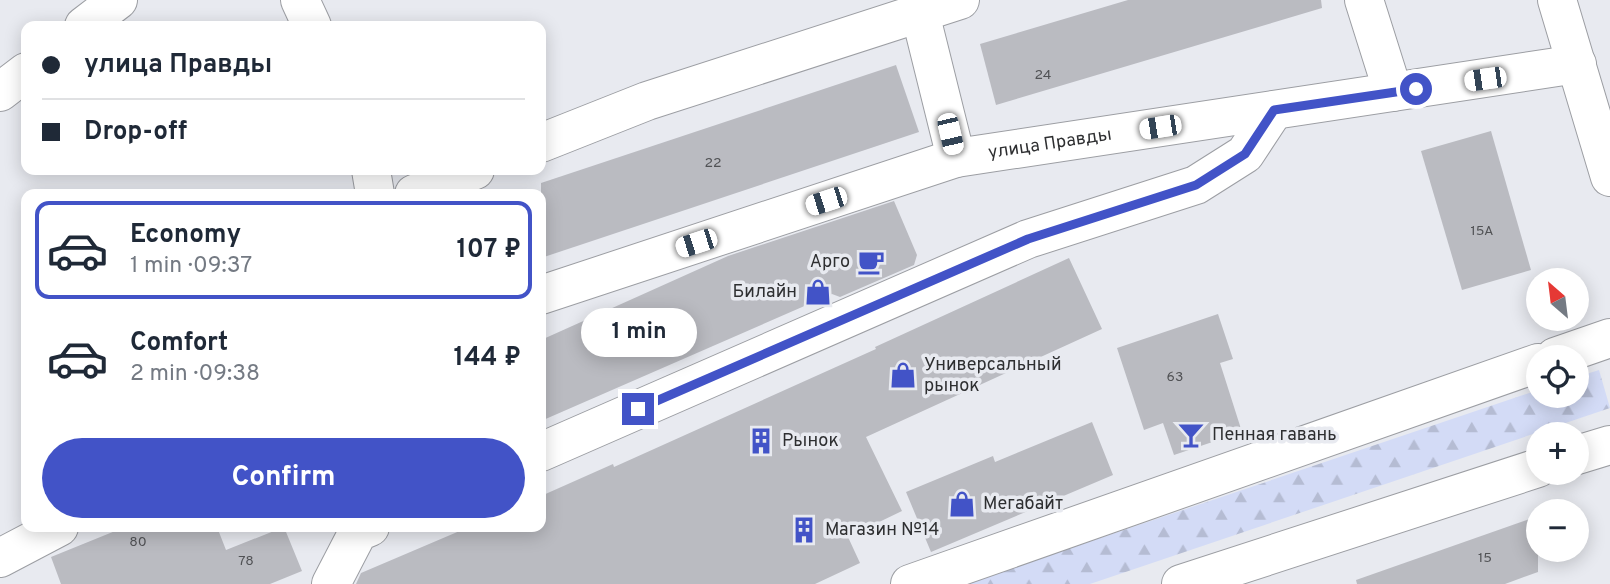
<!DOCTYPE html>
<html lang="en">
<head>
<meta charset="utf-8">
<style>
	:root { --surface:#fff; --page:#f6f6f7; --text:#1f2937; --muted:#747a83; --line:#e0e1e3; --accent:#4253c7 }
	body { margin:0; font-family:Overpass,sans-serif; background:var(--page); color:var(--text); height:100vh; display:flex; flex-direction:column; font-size:26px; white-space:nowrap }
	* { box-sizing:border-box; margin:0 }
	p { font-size:23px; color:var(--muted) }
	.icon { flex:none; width:38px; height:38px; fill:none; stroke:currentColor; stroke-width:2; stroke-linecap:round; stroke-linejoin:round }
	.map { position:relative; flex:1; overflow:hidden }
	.drawer { position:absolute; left:21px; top:189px; width:525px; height:343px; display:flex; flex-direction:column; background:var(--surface); border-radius:14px; box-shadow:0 4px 18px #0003 }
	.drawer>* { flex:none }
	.guide { position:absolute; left:21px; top:21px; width:525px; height:154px; border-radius:14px; box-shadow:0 4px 18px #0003; display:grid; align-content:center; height:154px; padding:0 21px; background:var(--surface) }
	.needle { width:46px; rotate:332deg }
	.fabs { position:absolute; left:1526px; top:268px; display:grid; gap:14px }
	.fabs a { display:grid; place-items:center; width:63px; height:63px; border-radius:50%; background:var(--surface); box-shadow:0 4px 18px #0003; font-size:35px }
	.end { position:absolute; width:32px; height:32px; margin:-16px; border:9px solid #4253c7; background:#fff; box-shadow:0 0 0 4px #fff }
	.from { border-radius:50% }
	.bubble { position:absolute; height:49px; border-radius:24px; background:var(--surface); box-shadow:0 4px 18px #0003; font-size:23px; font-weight:700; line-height:49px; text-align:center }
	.car { position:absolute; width:21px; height:42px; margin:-21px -10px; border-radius:9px; box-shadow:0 0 5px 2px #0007; background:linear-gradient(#fff 24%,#345 0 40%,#fff 0 76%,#345 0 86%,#fff 0) }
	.guide b { display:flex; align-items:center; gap:24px; height:66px; font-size:26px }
	.guide b+b { border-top:2px solid var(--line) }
	.guide i { width:18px; height:18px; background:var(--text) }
	ul { padding:12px 0 0; list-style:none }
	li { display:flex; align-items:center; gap:21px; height:98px; margin:0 14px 10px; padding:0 7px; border:4px solid transparent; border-radius:14px }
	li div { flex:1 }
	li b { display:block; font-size:26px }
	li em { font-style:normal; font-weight:700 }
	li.current { border-color:var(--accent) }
	li>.icon { width:63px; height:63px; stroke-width:1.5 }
	.action { display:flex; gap:14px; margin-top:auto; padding:14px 21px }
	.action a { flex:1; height:80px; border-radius:42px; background:var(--accent); color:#fff; font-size:28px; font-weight:700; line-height:80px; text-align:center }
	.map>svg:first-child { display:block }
	.forest { fill:url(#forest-firs) }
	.building { fill:#babbc1 }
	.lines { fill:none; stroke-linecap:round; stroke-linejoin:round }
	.minor-casing { stroke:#9c9ea3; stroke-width:40 }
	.minor { stroke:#fff; stroke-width:38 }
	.route { stroke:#4253c7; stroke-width:9 }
	.labels { text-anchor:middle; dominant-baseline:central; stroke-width:7; stroke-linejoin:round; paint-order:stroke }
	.number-label { font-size:14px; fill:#515255 }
	.street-label { font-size:18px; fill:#2e2f31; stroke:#e8eaf0 }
	.poi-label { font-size:18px; fill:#2e2f31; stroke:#e8eaf0; text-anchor:start }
</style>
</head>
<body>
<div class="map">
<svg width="1610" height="584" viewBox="0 0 1610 584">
	<defs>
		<pattern id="forest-firs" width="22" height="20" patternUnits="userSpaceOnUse" patternTransform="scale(1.75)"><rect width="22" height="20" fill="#d3dbf6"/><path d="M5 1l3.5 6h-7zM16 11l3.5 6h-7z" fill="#b5bcd3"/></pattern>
	</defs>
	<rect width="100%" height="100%" fill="#e8eaf0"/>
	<!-- forest -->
	<polygon class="forest" points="1599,370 1610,408 1090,584 964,584 1538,390 1538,396 1577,396 1577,377"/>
	<!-- building -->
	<g class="building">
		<polygon points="1128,0 1321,0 1322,8 996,105 980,44"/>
		<polygon points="896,65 919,132 541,258 541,183"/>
		<polygon points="1491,131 1531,270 1462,290 1421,151"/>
		<polygon points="894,201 917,255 914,265 840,297 832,294 541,421 541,340 728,256"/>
		<polygon points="1069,258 1102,329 866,437 902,511 848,537 860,563 815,584 356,584 361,573 469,527 541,527 541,496 613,464 614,467 876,349 875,347"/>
		<polygon points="1218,314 1233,359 1220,363 1242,432 1174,455 1163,423 1144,430 1117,348"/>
		<polygon points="1092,422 1113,475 931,552 906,492 993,456 995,462"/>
		<polygon points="1538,516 1538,572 1505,584 1357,584 1356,580"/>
		<polygon points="125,527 217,527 226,550 284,527 302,571 270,584 61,584 51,557"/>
	</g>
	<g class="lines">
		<!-- minor casing -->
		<g class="minor-casing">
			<g id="minor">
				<polyline points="300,0 312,26"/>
				<polyline points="1364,0 1393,92"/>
				<polyline points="1557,0 1610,177"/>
				<polyline points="920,13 956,158"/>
				<polyline points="84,26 118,0"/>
				<polyline points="0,92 26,72"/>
				<polyline points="541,143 647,101 960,0"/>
				<polyline points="371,170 375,194"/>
				<polyline points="414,194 475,170"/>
				<path id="s1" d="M541,295L956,158L1577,64"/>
				<polyline points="1555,357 1610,338"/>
				<polyline points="541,452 1028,239 1196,185 1245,154 1274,110"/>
				<polyline points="1577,455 1610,445"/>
				<polyline points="0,558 59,527"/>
				<polyline points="331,584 358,532 370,527"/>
				<polyline points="910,584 1538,363"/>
				<polyline points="1181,584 1538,468"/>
			</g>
		</g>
		<!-- minor -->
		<use href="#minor" class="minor"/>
	</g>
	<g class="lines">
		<!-- route -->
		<polyline class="route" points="638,409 1028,239 1196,185 1245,154 1274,110 1416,89"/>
	</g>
	<!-- icons -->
	<defs>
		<g id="cafe-bare" transform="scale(2.1)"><path d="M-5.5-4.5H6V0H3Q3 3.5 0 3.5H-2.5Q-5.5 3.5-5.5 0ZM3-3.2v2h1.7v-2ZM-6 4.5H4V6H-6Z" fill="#4253c7" stroke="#e8eaf0" stroke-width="2.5" paint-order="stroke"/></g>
		<g id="shop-bare" transform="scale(2.1)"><path d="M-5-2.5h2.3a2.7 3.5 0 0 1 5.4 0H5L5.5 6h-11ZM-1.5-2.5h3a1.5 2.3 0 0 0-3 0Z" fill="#4253c7" stroke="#e8eaf0" stroke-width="2.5" paint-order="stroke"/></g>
		<g id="bar-bare" transform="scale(2.1)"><path d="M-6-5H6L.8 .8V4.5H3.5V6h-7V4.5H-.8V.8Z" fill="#4253c7" stroke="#e8eaf0" stroke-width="2.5" paint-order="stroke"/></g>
		<g id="building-bare" transform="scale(2.1)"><path d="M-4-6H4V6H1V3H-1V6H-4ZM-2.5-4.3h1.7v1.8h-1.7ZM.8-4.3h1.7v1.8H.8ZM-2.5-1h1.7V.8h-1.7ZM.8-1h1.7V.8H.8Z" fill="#4253c7" stroke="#e8eaf0" stroke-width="2.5" paint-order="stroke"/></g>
	</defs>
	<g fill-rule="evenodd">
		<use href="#cafe-bare" x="871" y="262"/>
		<use href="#shop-bare" x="818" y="292"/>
		<use href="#shop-bare" x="903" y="375"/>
		<use href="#bar-bare" x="1191" y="435"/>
		<use href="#building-bare" x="761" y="441"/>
		<use href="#shop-bare" x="962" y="504"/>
		<use href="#building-bare" x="804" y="530"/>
	</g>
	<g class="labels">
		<!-- number labels -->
		<g class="number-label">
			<text x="1043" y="75">24</text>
			<text x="713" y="163">22</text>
			<text x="1482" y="231">15А</text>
			<text x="1175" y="377">63</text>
			<text x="138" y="542">80</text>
			<text x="1485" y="558">15</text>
			<text x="246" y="561">78</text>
		</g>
		<!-- street labels -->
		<g class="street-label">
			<text stroke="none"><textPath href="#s1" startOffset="532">улица Правды</textPath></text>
		</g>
		<!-- poi labels -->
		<g class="poi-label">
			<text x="850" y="262" text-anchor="end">Арго</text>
			<text x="797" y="292" text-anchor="end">Билайн</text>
			<text x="924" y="365">Универсальный<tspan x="924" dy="21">рынок</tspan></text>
			<text x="1212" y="435">Пенная гавань</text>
			<text x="782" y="441">Рынок</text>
			<text x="983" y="504">Мегабайт</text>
			<text x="825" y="530">Магазин №14</text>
		</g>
	</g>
</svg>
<div class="fabs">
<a><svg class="needle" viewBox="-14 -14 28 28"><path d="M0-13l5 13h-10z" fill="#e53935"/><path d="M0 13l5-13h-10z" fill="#747a83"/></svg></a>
<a><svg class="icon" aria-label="locate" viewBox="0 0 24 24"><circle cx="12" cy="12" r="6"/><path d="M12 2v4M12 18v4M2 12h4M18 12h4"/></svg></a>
<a>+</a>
<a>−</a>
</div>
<i class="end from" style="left:1416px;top:89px"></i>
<i class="end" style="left:638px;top:409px"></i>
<div class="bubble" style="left:581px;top:308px;width:116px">1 min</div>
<i class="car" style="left:1485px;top:79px;rotate:262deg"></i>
<i class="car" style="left:1160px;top:127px;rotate:261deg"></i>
<i class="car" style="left:950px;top:134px;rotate:167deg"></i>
<i class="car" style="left:826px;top:201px;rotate:252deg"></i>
<i class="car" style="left:696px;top:243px;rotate:252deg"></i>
<div class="guide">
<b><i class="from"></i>улица Правды</b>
<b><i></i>Drop-off</b>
</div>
<section class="drawer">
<ul>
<li class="current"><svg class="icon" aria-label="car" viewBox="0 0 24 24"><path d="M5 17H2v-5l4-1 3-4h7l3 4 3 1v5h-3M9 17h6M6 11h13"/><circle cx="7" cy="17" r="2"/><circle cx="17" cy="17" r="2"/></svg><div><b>Economy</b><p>1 min · 09:37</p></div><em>107 ₽</em></li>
<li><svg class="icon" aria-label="car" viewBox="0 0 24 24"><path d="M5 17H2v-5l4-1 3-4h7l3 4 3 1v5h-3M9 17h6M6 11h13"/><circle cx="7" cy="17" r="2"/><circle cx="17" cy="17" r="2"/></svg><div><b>Comfort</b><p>2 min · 09:38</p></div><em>144 ₽</em></li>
</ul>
<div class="action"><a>Confirm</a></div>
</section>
</div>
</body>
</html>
